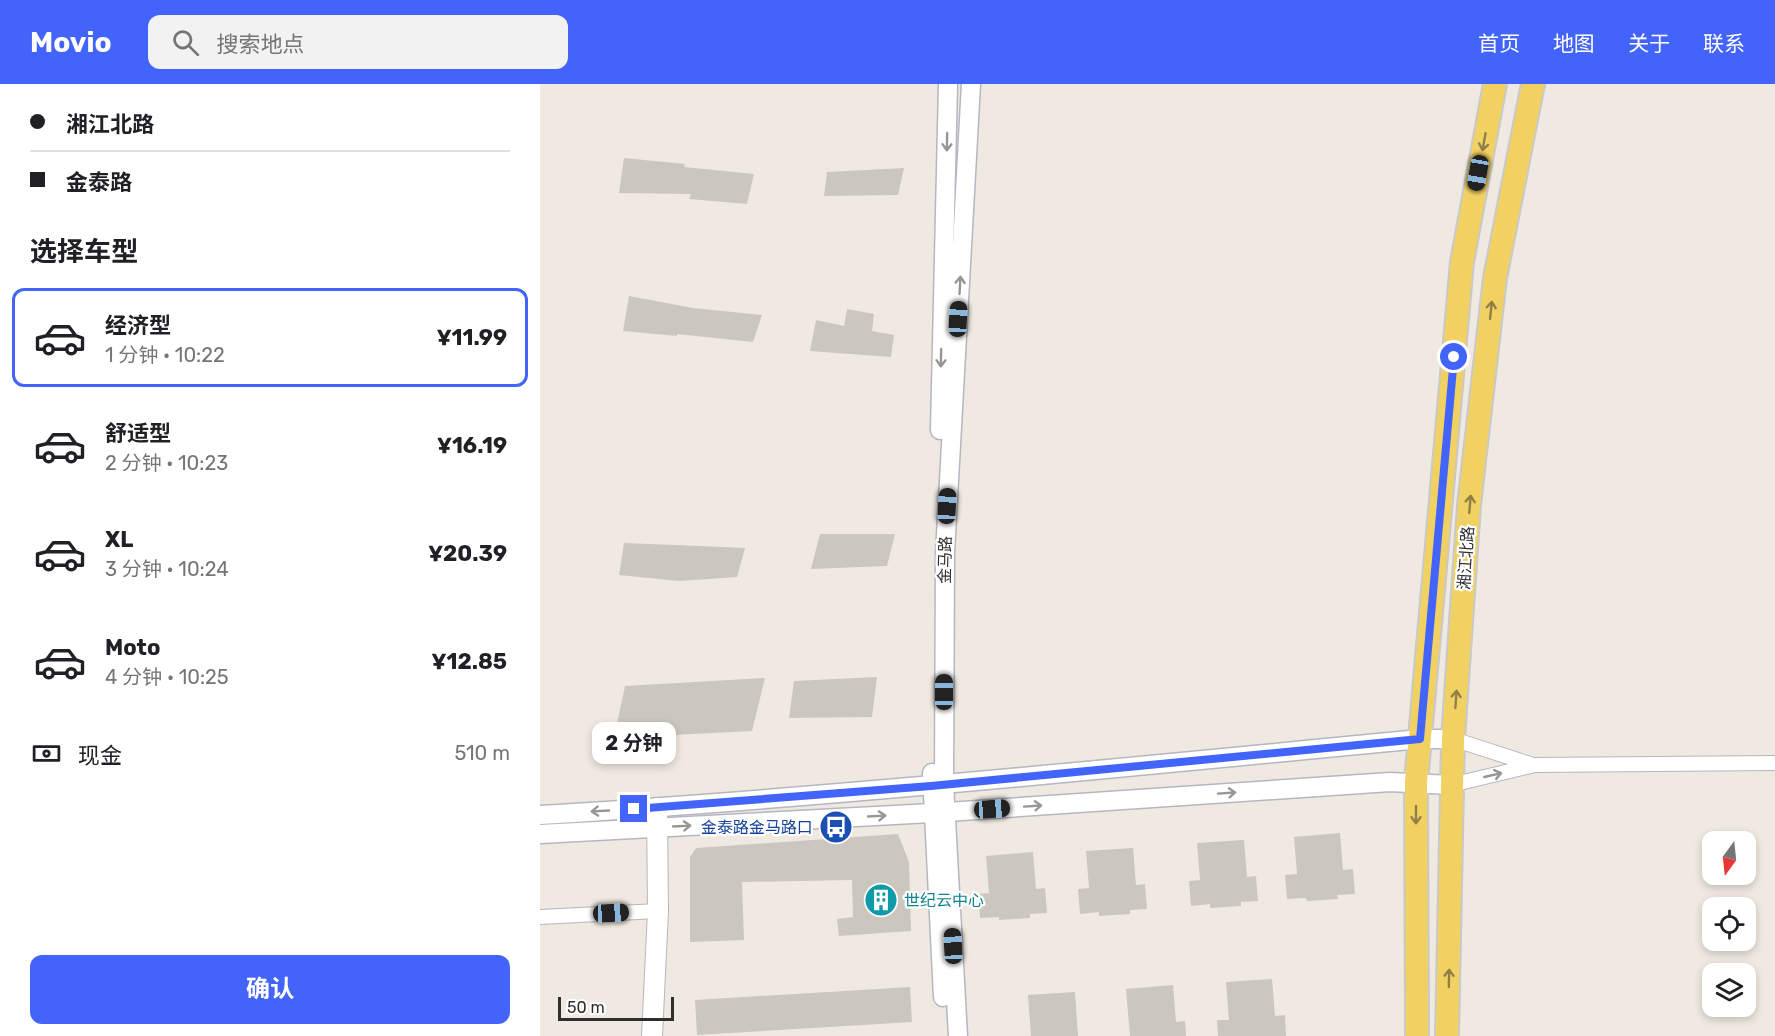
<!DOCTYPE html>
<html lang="zh">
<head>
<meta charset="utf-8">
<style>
	:root { --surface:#fff; --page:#f2f2f2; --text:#202124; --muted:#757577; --line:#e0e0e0; --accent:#4264fb }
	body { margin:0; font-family:Rubik,"Noto Sans SC",sans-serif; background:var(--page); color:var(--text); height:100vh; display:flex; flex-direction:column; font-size:22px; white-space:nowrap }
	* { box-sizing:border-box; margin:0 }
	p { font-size:20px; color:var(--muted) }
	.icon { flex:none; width:33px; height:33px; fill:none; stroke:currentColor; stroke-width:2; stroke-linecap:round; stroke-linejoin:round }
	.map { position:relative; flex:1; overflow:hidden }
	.side { display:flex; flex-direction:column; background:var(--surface); width:540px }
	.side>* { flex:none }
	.banner { display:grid; align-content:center; height:132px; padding:0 30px; background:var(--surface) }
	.needle { width:39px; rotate:195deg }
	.controls { position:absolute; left:1162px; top:747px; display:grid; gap:12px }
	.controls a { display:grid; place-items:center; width:54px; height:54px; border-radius:12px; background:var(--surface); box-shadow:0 3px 9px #0003; font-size:30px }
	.scale { position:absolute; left:18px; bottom:15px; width:116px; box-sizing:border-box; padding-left:6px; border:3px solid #2e2e2e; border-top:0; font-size:16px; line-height:21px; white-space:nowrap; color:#2e2e2e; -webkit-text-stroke:4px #fff; paint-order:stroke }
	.end { position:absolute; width:27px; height:27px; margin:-14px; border:8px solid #4264fb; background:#fff; box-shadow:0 0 0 3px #fff }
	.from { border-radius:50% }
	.bubble { position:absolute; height:42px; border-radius:12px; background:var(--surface); box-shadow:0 3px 9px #0003; font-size:20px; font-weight:700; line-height:42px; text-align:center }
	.car { position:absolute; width:18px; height:36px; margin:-18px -9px; border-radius:8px; box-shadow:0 0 4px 2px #0007; background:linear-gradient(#222 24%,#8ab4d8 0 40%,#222 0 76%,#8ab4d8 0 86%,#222 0) }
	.banner b { display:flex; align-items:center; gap:21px; height:57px; font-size:22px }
	.banner b+b { border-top:2px solid var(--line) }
	.banner i { width:15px; height:15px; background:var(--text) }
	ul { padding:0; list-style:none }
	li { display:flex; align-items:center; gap:18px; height:99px; margin:0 12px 9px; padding:0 18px; border:3px solid transparent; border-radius:12px }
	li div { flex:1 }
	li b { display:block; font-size:22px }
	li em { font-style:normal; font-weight:700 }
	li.active { border-color:var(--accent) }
	li>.icon { width:54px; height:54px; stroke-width:1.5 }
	h2 { padding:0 30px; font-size:27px; line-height:72px }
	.pay { display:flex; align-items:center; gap:15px; height:66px; padding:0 30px; font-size:22px }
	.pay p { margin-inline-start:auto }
	.action { display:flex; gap:12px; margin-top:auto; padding:12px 30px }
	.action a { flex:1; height:69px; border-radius:12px; background:var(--accent); color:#fff; font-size:24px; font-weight:700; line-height:69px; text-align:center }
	header { display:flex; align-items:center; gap:36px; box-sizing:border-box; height:84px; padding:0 30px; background:var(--accent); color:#fff }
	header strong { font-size:28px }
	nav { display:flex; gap:33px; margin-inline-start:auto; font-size:21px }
	.search { width:420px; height:54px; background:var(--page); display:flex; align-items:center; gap:15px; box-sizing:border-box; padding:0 21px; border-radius:12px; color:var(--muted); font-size:22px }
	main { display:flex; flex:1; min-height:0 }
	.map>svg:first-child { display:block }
	.building { fill:#cbc7bf }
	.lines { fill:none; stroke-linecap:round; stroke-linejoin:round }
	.minor-casing { stroke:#b4b7c1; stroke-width:16 }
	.tertiary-casing { stroke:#b4b7c1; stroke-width:21 }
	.secondary-casing { stroke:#b4b7c1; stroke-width:22 }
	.primary-casing { stroke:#c9c9c9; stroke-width:26 }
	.minor { stroke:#fff; stroke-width:14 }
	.tertiary { stroke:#fff; stroke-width:18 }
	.secondary { stroke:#fff; stroke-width:20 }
	.primary { stroke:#f2d163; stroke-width:22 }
	.oneway { stroke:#969696 }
	.oneway2 { stroke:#908048 }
	.route { stroke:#4264fb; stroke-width:8 }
	.labels { text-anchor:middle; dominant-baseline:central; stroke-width:4.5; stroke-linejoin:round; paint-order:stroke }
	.street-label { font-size:16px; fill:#2e2e2e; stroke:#fff }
	.transit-label { font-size:16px; fill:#164399; stroke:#fff; text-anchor:end }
	.culture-label { font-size:16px; fill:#0d838f; stroke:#fff; text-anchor:start }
</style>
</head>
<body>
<header>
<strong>Movio</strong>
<div class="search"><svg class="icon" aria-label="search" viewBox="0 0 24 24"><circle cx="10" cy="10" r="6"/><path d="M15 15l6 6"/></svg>搜索地点</div>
<nav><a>首页</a><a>地图</a><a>关于</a><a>联系</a></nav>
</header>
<main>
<section class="side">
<div class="banner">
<b><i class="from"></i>湘江北路</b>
<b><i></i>金泰路</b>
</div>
<h2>选择车型</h2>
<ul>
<li class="active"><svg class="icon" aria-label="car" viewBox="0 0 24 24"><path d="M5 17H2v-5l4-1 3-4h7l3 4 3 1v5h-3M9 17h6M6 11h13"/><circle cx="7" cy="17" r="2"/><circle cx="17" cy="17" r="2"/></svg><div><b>经济型</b><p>1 分钟 · 10:22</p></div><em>¥11.99</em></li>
<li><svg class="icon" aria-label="car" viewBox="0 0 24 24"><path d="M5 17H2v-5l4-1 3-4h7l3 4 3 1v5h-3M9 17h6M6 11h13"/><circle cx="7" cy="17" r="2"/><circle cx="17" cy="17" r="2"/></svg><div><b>舒适型</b><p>2 分钟 · 10:23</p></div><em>¥16.19</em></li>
<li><svg class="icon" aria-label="car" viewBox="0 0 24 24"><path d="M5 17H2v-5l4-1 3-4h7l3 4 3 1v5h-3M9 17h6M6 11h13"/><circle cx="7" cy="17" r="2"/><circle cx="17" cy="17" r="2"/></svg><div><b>XL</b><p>3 分钟 · 10:24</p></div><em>¥20.39</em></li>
<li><svg class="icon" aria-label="car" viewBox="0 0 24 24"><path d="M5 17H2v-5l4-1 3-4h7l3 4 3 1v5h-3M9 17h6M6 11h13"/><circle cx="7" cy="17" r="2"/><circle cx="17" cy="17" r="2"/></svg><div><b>Moto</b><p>4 分钟 · 10:25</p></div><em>¥12.85</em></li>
</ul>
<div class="pay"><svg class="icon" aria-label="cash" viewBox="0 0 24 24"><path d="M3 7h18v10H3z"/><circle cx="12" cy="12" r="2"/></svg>现金<p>510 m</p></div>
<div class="action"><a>确认</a></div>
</section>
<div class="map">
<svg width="1235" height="952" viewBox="0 0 1235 952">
	<rect width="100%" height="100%" fill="#efe9e1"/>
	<!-- building -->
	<g class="building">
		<polygon points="84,74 145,80 144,83 214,90 207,120 149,115 151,110 79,109"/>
		<polygon points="364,84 358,111 284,112 287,88"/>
		<polygon points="89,212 153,224 222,231 213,258 137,250 137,252 83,247"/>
		<polygon points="307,225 334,230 332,247 354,251 351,273 270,267 276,236 304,242"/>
		<polygon points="280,450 355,450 347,482 271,485"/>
		<polygon points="84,459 135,461 205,464 197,493 139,497 79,491"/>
		<polygon points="337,593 332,633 249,634 254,597"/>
		<polygon points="225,594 212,647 74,654 85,602"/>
		<polygon points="800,749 803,786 813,785 815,810 797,811 798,815 767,817 766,814 747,815 745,791 757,790 754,753"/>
		<polygon points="358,750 369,778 371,847 299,852 297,835 313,833 312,796 202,798 204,856 150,858 150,773 156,764"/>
		<polygon points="704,756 707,793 716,792 718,817 701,818 701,822 670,824 670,820 651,822 649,797 660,796 657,759"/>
		<polygon points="593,764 596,801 605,800 607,825 590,826 590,830 559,832 559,828 540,830 538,805 549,804 546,767"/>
		<polygon points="493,768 496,805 505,804 507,829 490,830 490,834 459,836 459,833 440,834 438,810 449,809 446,772"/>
		<polygon points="732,895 735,932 745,931 746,952 678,952 677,936 689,936 686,898"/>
		<polygon points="633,901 636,938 645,937 646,952 590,952 586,905"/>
		<polygon points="370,903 372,938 157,951 155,916"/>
		<polygon points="535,908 538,952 491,952 488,911"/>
	</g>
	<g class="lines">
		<!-- minor casing -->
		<g class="minor-casing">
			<g id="minor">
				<polyline points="913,655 993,681"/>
				<polyline points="911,701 995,681 1235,679"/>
				<polyline points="0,833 118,827"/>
			</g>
		</g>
		<!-- tertiary casing -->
		<g class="tertiary-casing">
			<g id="tertiary">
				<polyline points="400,346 408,0"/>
				<polyline points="392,689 403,913"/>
				<path d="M0,731C294,713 587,683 880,655H913"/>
				<polyline points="0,750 392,729 850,698 911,701"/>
				<polyline points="418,952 404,700 405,469 431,0"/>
			</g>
		</g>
		<!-- secondary casing -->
		<g class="secondary-casing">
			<polyline id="secondary" points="112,952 118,827 117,724"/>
		</g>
		<!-- primary casing -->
		<g class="primary-casing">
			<g id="primary">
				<polyline points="877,952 876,698 922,178 955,0"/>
				<polyline points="907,952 913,655 929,421 955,194 993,0"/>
			</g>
		</g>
		<!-- minor -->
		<use href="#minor" class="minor"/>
		<!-- tertiary -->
		<use href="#tertiary" class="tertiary"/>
		<!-- secondary -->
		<use href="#secondary" class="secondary"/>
		<!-- primary -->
		<use href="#primary" class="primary"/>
	</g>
	<!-- one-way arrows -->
	<defs><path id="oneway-shaft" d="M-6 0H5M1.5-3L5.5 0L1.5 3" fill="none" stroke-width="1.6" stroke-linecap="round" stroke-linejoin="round" transform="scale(1.5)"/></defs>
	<g class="oneway">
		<use href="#oneway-shaft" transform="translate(407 58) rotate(91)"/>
		<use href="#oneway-shaft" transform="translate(420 201) rotate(-87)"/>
		<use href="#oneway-shaft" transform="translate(401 274) rotate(91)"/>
		<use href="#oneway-shaft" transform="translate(953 691) rotate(-13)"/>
		<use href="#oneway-shaft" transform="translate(687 709) rotate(-4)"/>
		<use href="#oneway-shaft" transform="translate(493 722) rotate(-4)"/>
		<use href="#oneway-shaft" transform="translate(60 727) rotate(177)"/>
		<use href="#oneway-shaft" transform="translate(337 732) rotate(-3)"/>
		<use href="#oneway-shaft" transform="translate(142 742) rotate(-3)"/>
	</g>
	<g class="oneway2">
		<use href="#oneway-shaft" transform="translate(944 58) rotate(100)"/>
		<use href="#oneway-shaft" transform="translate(951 226) rotate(-84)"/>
		<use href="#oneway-shaft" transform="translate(930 420) rotate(-85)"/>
		<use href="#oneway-shaft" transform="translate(916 615) rotate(-86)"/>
		<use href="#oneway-shaft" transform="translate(876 731) rotate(90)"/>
		<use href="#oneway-shaft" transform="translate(909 894) rotate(-89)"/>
	</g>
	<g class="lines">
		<!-- route -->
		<polyline class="route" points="94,725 391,702 880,655 914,273"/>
	</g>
	<!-- icons -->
	<defs>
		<g id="bus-disc" transform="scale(1.725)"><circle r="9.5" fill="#1a4fb4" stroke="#fff"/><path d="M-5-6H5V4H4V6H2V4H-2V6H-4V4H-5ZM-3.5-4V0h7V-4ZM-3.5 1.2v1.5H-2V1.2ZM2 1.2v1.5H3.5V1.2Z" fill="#fff"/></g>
		<g id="building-disc" transform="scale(1.725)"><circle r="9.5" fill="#0f9aa8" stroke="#fff"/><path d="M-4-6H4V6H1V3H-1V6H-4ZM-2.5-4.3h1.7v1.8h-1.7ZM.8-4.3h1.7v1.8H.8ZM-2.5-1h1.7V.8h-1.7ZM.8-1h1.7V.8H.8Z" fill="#fff"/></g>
	</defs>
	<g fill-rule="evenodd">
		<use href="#bus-disc" x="296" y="743"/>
		<use href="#building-disc" x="341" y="816"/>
	</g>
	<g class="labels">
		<!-- street labels -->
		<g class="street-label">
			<text transform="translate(926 474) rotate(-86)">湘江北路</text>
			<text transform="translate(405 476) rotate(-89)">金马路</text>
		</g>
		<!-- transit labels -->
		<g class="transit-label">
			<text x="273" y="743">金泰路金马路口</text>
		</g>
		<!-- culture labels -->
		<g class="culture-label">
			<text x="364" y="816">世纪云中心</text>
		</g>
	</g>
</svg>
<div class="controls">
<a><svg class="needle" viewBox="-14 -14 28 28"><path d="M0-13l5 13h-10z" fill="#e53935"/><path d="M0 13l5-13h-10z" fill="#757577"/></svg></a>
<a><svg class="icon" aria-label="locate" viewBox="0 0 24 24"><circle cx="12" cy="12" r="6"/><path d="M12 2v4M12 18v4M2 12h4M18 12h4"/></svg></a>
<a><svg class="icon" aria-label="layers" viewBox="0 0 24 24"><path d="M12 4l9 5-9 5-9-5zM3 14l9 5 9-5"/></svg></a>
</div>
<div class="scale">50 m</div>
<i class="end from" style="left:914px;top:273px"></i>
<i class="end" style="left:94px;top:725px"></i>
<div class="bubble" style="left:52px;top:638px;width:84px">2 分钟</div>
<i class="car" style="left:938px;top:89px;rotate:190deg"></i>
<i class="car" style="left:418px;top:235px;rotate:3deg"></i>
<i class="car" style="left:407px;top:422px;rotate:3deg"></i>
<i class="car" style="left:404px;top:608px;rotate:0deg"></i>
<i class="car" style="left:452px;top:725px;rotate:86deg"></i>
<i class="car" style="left:71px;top:829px;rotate:87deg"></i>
<i class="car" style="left:413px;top:862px;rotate:357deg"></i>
</div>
</main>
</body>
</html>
